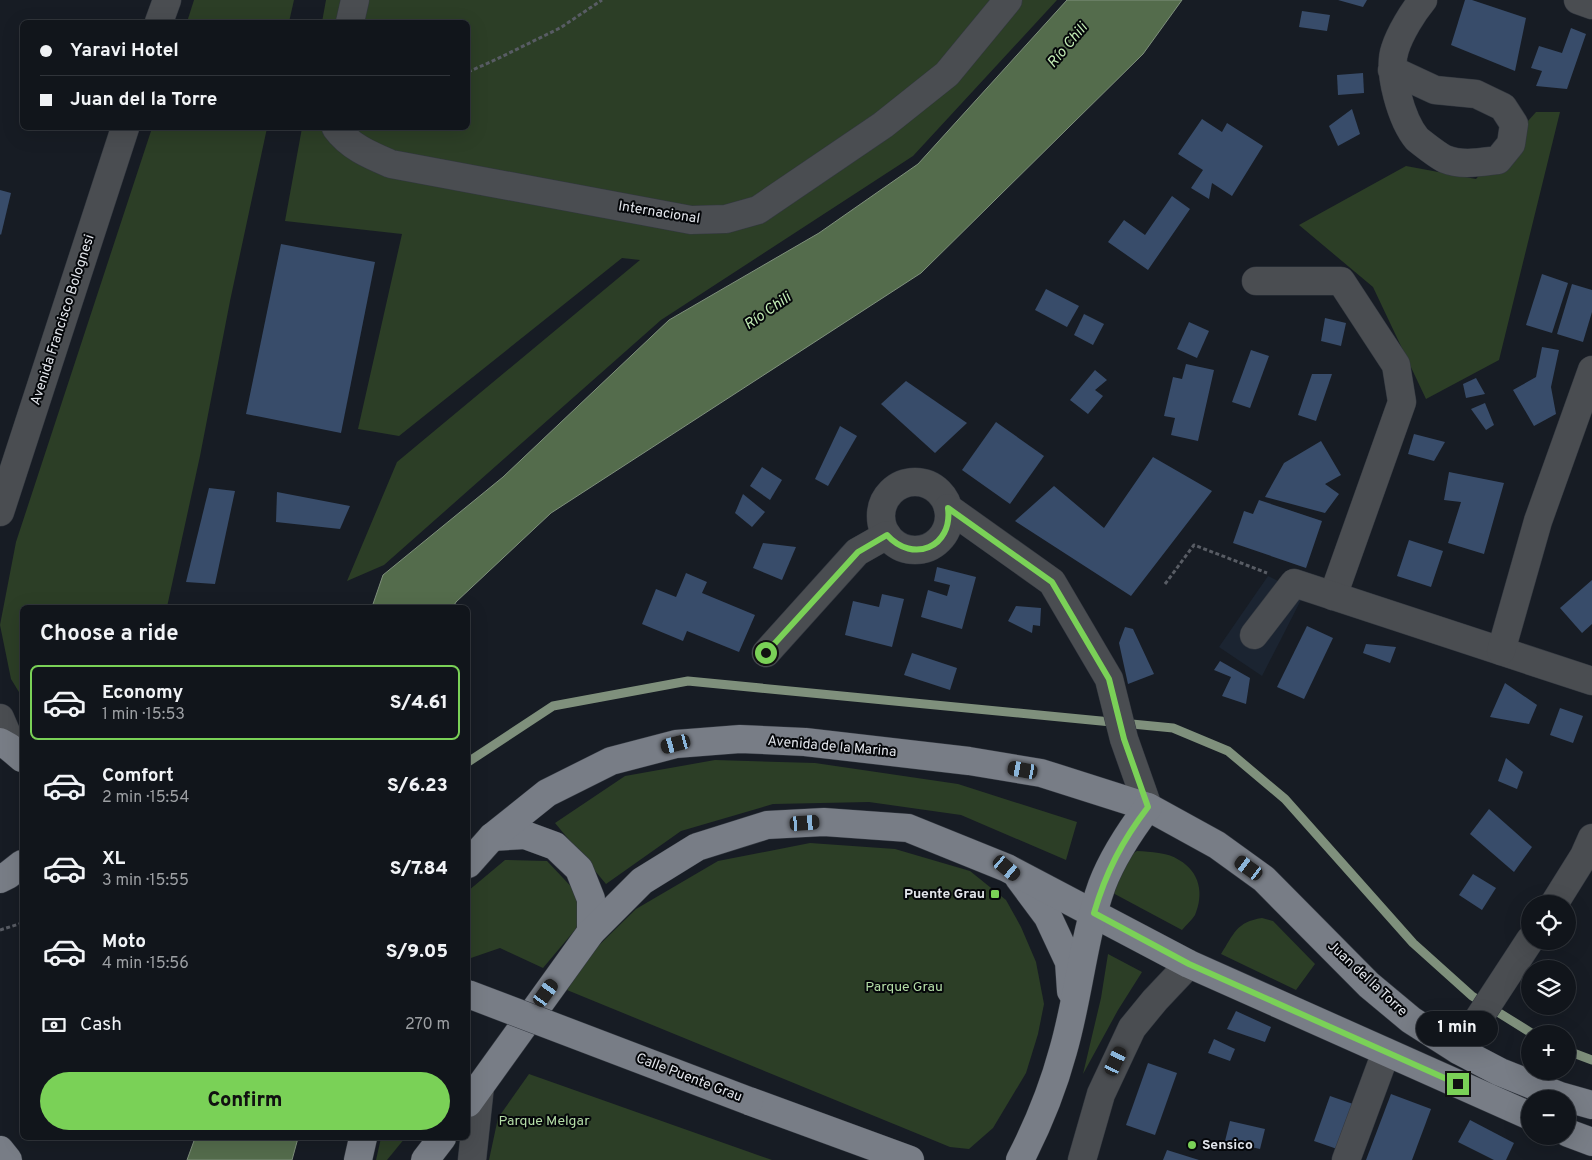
<!DOCTYPE html>
<html lang="en">
<head>
<meta charset="utf-8">
<style>
	:root { --surface:#11151b; --page:#1a1e24; --text:#f1f3f6; --muted:#9c9fa3; --line:#30343a; --accent:#7ad157 }
	body { margin:0; font-family:Overpass,sans-serif; background:var(--page); color:var(--text); height:100vh; display:flex; flex-direction:column; font-size:19px; white-space:nowrap }
	* { box-sizing:border-box; margin:0 }
	p { font-size:16px; color:var(--muted) }
	.icon { flex:none; width:28px; height:28px; fill:none; stroke:currentColor; stroke-width:2; stroke-linecap:round; stroke-linejoin:round }
	.map { position:relative; flex:1; overflow:hidden }
	.details { position:absolute; left:20px; top:605px; width:450px; height:535px; display:flex; flex-direction:column; background:var(--surface); border-radius:8px; box-shadow:0 5px 20px #0002,0 0 0 1px var(--line) }
	.details>* { flex:none }
	.banner { position:absolute; left:20px; top:20px; width:450px; height:110px; border-radius:8px; box-shadow:0 5px 20px #0002,0 0 0 1px var(--line); display:grid; align-content:center; height:110px; padding:0 20px; background:var(--surface) }
	.fabs { position:absolute; left:1521px; top:895px; display:grid; gap:10px }
	.fabs a { display:grid; place-items:center; width:55px; height:55px; border-radius:50%; background:var(--surface); box-shadow:0 5px 20px #0002,0 0 0 1px var(--line); font-size:25px }
	.end { position:absolute; width:22px; height:22px; margin:-11px; border:6px solid #7ad157; background:#111; box-shadow:0 0 0 2px #111 }
	.from { border-radius:50% }
	.bubble { position:absolute; height:35px; border-radius:18px; background:var(--surface); box-shadow:0 5px 20px #0002,0 0 0 1px var(--line); font-size:16px; font-weight:800; line-height:35px; text-align:center }
	.car { position:absolute; width:15px; height:30px; margin:-15px -8px; border-radius:6px; box-shadow:0 0 4px 1px #0007; background:linear-gradient(#222 24%,#8ab4d8 0 40%,#222 0 76%,#8ab4d8 0 86%,#222 0) }
	.banner b { display:flex; align-items:center; gap:18px; height:48px; font-size:19px }
	.banner b+b { border-top:1px solid var(--line) }
	.banner i { width:12px; height:12px; background:var(--text) }
	ul { padding:0; list-style:none }
	li { display:flex; align-items:center; gap:15px; height:75px; margin:0 10px 8px; padding:0 10px; border:2px solid transparent; border-radius:8px }
	li div { flex:1 }
	li b { display:block; font-size:19px }
	li em { font-style:normal; font-weight:800 }
	li.current { border-color:var(--accent) }
	li>.icon { width:45px; height:45px; stroke-width:1.5 }
	h2 { padding:0 20px; font-size:22px; line-height:60px }
	.pay { display:flex; align-items:center; gap:12px; height:55px; padding:0 20px; font-size:19px }
	.pay p { margin-inline-start:auto }
	.action { display:flex; gap:10px; margin-top:auto; padding:10px 20px }
	.action a { flex:1; height:58px; border-radius:30px; background:var(--accent); color:#111; font-size:20px; font-weight:800; line-height:58px; text-align:center }
	.map>svg:first-child { display:block }
	.built { fill:#1b2431 }
	.green { fill:#2c3e26 }
	.water { fill:#546c4c; stroke:#7f907c }
	.lines { fill:none; stroke-linecap:round; stroke-linejoin:round }
	.stream { stroke:#7f907c; stroke-width:9 }
	.building { fill:#384c6a }
	.minor-casing { stroke:#333840; stroke-width:29 }
	.major-casing { stroke:#333840; stroke-width:29 }
	.path { stroke:#585c64; stroke-width:3; stroke-dasharray:4 2.5; stroke-linecap:butt }
	.minor { stroke:#4a4d51; stroke-width:28 }
	.major { stroke:#787d86; stroke-width:28 }
	.major-bridge-casing { stroke:#333840; stroke-width:29; stroke-linecap:butt }
	.major-bridge { stroke:#787d86; stroke-width:28 }
	.route { stroke:#7ad157; stroke-width:6 }
	.poi-dot { fill:#7ad157; stroke:#05070a; stroke-width:2 }
	.labels { text-anchor:middle; dominant-baseline:central; stroke-width:4; stroke-linejoin:round; paint-order:stroke }
	.street-label { font-size:14px; fill:#e2e5eb; stroke:#05070a }
	.poi-label { font-size:14px; font-weight:bold; fill:#e2e5eb; stroke:#05070a; text-anchor:end }
	.park-label { font-size:14px; fill:#b4dda6; stroke:#05070a }
	.water-label { font-size:15px; font-style:italic; fill:#c4eeb6; stroke:#05070a }
</style>
</head>
<body>
<div class="map">
<svg width="1592" height="1160" viewBox="0 0 1592 1160">
	<rect width="100%" height="100%" fill="#171c24"/>
	<!-- built -->
	<polygon class="built" points="1268,576 1304,594 1262,676 1219,647"/>
	<!-- green -->
	<g class="green">
		<polygon points="194,0 294,0 289,22 187,22"/>
		<polygon points="326,0 1057,0 913,156 661,320 384,565 347,581 397,462 640,260 622,258 399,436 358,429 402,234 285,221 302,128 468,128 468,22 322,22"/>
		<polygon points="1536,112 1560,112 1499,360 1426,399 1373,287 1299,225 1406,166 1476,179"/>
		<polygon points="152,128 267,128 230,301 200,456 167,607 22,608 22,697 11,679 0,625 16,542"/>
		<polygon points="715,760 815,763 958,784 1077,822 1066,860 961,815 869,802 773,804 681,831 606,884 555,823 625,776"/>
		<polygon points="810,843 895,849 970,871 1006,900 1021,927 1036,962 1044,1004 1038,1034 1026,1073 993,1128 969,1149 950,1147 567,990 589,955 636,909 718,861"/>
		<path d="M1137,851C1151,852 1167,852 1179,860C1200,872 1204,894 1195,915C1192,920 1186,925 1182,930L1111,892L1121,861Z"/>
		<polygon points="505,860 547,861 580,896 580,924 543,968 500,948 468,959 468,891"/>
		<path d="M1262,918L1273,921L1315,964L1296,990L1221,954C1234,934 1236,922 1262,918Z"/>
		<polygon points="1108,954 1142,972 1118,1010 1083,1074 1101,998"/>
		<polygon points="529,1074 772,1160 489,1160 498,1118"/>
		<polygon points="381,1138 405,1138 387,1160 376,1160"/>
	</g>
	<!-- water -->
	<g class="water">
		<polygon points="1067,0 1182,0 1143,54 921,273 551,513 456,602 453,607 372,607 383,575 503,477 669,320 819,233 918,164"/>
		<polygon points="195,1138 298,1138 292,1160 187,1160"/>
	</g>
	<g class="lines">
		<!-- stream -->
		<g class="stream">
			<polyline points="468,762 553,706 688,681 1173,728 1228,751 1285,799 1413,943 1472,996 1533,1034"/>
			<polyline points="1568,1051 1592,1060"/>
		</g>
	</g>
	<!-- building -->
	<g class="building">
		<polygon points="1338,0 1367,0 1363,7"/>
		<polygon points="1465,0 1472,0 1526,18 1515,71 1451,45"/>
		<polygon points="1302,11 1330,15 1327,31 1299,27"/>
		<polygon points="1571,28 1586,34 1567,89 1536,86 1542,71 1531,68 1539,46 1562,53"/>
		<polygon points="1363,73 1364,93 1338,95 1337,75"/>
		<polygon points="1352,109 1360,134 1338,146 1329,126"/>
		<polygon points="1202,119 1222,132 1227,123 1263,146 1232,196 1212,183 1209,199 1191,188 1203,170 1178,154"/>
		<polygon points="0,190 11,193 1,235 0,234"/>
		<polygon points="1172,196 1190,209 1148,270 1108,242 1124,220 1145,235"/>
		<polygon points="281,244 375,262 341,433 246,414"/>
		<polygon points="1542,274 1568,283 1552,333 1526,325"/>
		<polygon points="1572,284 1592,290 1592,312 1583,342 1557,334"/>
		<polygon points="1046,289 1079,306 1067,327 1035,310"/>
		<polygon points="1084,314 1104,324 1093,345 1074,335"/>
		<polygon points="1325,318 1346,323 1341,346 1321,341"/>
		<polygon points="1189,322 1209,331 1197,358 1177,349"/>
		<polygon points="1542,347 1559,350 1551,387 1556,414 1534,426 1513,390 1536,377"/>
		<polygon points="1251,350 1269,356 1250,408 1232,402"/>
		<polygon points="1186,364 1214,370 1198,441 1171,435 1175,418 1164,416 1173,377 1182,379"/>
		<polygon points="1095,370 1107,380 1095,390 1103,396 1088,414 1070,400"/>
		<polygon points="1312,374 1332,374 1316,421 1298,415"/>
		<polygon points="1476,378 1485,394 1466,398 1463,384"/>
		<polygon points="906,381 967,423 935,453 881,404"/>
		<polygon points="1485,403 1494,425 1486,430 1471,409"/>
		<polygon points="996,422 1044,456 1010,504 962,470"/>
		<polygon points="840,426 857,436 828,486 815,479"/>
		<polygon points="1414,434 1445,442 1434,461 1408,454"/>
		<polygon points="1321,441 1341,475 1325,484 1339,494 1325,513 1265,497 1284,463"/>
		<polygon points="1153,457 1212,491 1131,596 1015,521 1054,486 1104,528"/>
		<polygon points="762,467 782,480 770,500 750,486"/>
		<polygon points="1449,472 1504,483 1484,554 1448,543 1461,502 1444,500"/>
		<polygon points="209,488 235,491 215,584 186,582"/>
		<polygon points="277,492 350,506 340,529 276,522"/>
		<polygon points="743,494 765,512 752,527 735,513"/>
		<polygon points="1259,500 1322,521 1306,568 1233,543 1244,511 1253,514"/>
		<polygon points="1409,540 1443,551 1431,587 1397,576"/>
		<polygon points="763,543 796,547 782,580 753,568"/>
		<polygon points="937,567 976,577 962,629 921,617 928,590 947,596 950,585 934,581"/>
		<polygon points="686,573 707,582 702,593 755,615 739,652 687,631 683,641 642,624 656,589 676,597"/>
		<polygon points="1592,580 1592,624 1582,633 1560,608"/>
		<polygon points="882,594 904,599 892,647 845,635 853,601 879,607"/>
		<polygon points="1016,606 1041,608 1040,626 1033,625 1032,633 1008,621"/>
		<polygon points="1307,626 1333,638 1304,699 1277,687"/>
		<polygon points="1125,627 1133,629 1154,674 1128,684 1119,643"/>
		<polygon points="1366,644 1396,647 1390,663 1363,653"/>
		<polygon points="912,653 957,668 950,690 904,675"/>
		<polygon points="1220,661 1250,678 1246,704 1222,696 1231,677 1214,670"/>
		<polygon points="1505,683 1537,705 1529,724 1490,717"/>
		<polygon points="1560,708 1583,716 1573,743 1550,735"/>
		<polygon points="1506,758 1523,772 1517,789 1498,781"/>
		<polygon points="1489,809 1532,847 1514,872 1470,834"/>
		<polygon points="1473,874 1496,888 1482,910 1459,895"/>
		<polygon points="1236,1011 1271,1027 1265,1042 1227,1029"/>
		<polygon points="1214,1039 1235,1049 1230,1061 1208,1053"/>
		<polygon points="1148,1063 1177,1073 1155,1135 1126,1125"/>
		<polygon points="1391,1094 1431,1109 1412,1160 1366,1160"/>
		<polygon points="1330,1096 1356,1105 1340,1150 1314,1141"/>
		<polygon points="1470,1120 1514,1143 1506,1160 1494,1160 1458,1142"/>
		<polygon points="1230,1121 1265,1129 1260,1149 1225,1141"/>
		<polygon points="1167,1150 1199,1160 1163,1160"/>
	</g>
	<g class="lines">
		<!-- minor casing -->
		<g class="minor-casing">
			<g id="minor">
				<polyline points="1578,0 1592,5"/>
				<polyline points="159,22 167,0"/>
				<polyline points="350,22 355,0"/>
				<path d="M1392,70L1435,90L1476,94L1503,107L1514,124L1511,144L1498,160C1481,162 1462,166 1445,159C1439,156 1422,143 1417,139C1402,121 1387,72 1395,49C1400,33 1413,12 1423,0"/>
				<path d="M336,128C350,147 370,155 391,164L691,220L726,219L758,210L883,125L947,74L1008,0"/>
				<polyline points="1256,281 1341,281 1396,365 1402,402 1333,596"/>
				<circle cx="915" cy="516" r="34"/>
				<polyline points="948,508 1052,582 1109,679 1124,739 1148,807"/>
				<polyline points="0,512 125,128"/>
				<polyline points="1254,635 1294,583 1592,681"/>
				<polyline points="1501,651 1538,521 1592,370"/>
				<polyline points="766,653 857,552 887,535"/>
				<polyline points="0,718 6,732 22,757"/>
				<polyline points="1554,904 1584,856 1592,838"/>
				<polyline points="1458,1050 1530,940"/>
				<polyline points="472,1160 480,1086"/>
				<polyline points="1082,1160 1101,1094 1132,1028 1155,1000 1189,964"/>
				<polyline points="1346,1160 1386,1052"/>
			</g>
		</g>
		<!-- major casing -->
		<g class="major-casing">
			<g id="major">
				<polyline points="0,742 9,747 22,758"/>
				<polyline points="492,837 525,835 555,846 579,869 591,899 591,932"/>
				<polyline points="468,864 492,837 547,793 611,761 676,744 740,739 805,742 969,761 1041,773 1148,807 1217,845 1264,879 1369,985 1411,1020 1458,1050 1500,1072 1560,1096 1592,1105"/>
				<polyline points="1019,878 1048,917 1069,962 1071,991"/>
				<polyline points="0,879 8,875 22,864"/>
				<polyline points="749,1101 910,1160"/>
				<polyline points="468,1103 591,932 642,881 697,847 767,825 824,822 908,828 1007,868 1189,964 1530,1116"/>
				<polyline points="1568,1133 1592,1142"/>
				<polyline points="0,1150 8,1160"/>
				<polyline points="358,1160 363,1138"/>
				<polyline points="425,1160 442,1138"/>
				<path d="M1020,1160C1038,1125 1053,1088 1063,1051C1079,996 1083,938 1102,885C1113,856 1130,831 1148,807"/>
			</g>
		</g>
		<!-- path -->
		<g class="path">
			<polyline points="468,72 497,59 560,28 602,0"/>
			<polyline points="1165,584 1194,545 1267,573"/>
			<polyline points="0,930 22,923"/>
		</g>
		<!-- minor -->
		<use href="#minor" class="minor"/>
		<!-- major -->
		<use href="#major" class="major"/>
		<!-- major-bridge casing -->
		<g class="major-bridge-casing">
			<polyline id="major-bridge" points="468,994 749,1101"/>
		</g>
		<!-- major-bridge -->
		<use href="#major-bridge" class="major-bridge"/>
	</g>
	<g class="lines">
		<!-- route -->
		<path class="route" d="M766,653L858,552L887,535C913,564 953,547 948,508L1052,582L1109,679L1124,739L1148,807C1122,841 1106,872 1094,913L1189,964L1458,1084"/>
	</g>
	<!-- markers -->
	<g class="poi-dot">
		<rect x="990" y="889" width="10" height="10" rx="2.5"/>
		<circle cx="1192" cy="1145" r="5"/>
	</g>
	<g class="labels">
		<!-- street labels -->
		<g class="street-label">
			<text transform="translate(659 213) rotate(9)">Internacional</text>
			<text transform="translate(63 320) rotate(-72)">Avenida Francisco Bolognesi</text>
			<text transform="translate(832 747) rotate(5)">Avenida de la Marina</text>
			<text transform="translate(1367 979) rotate(43)">Juan del la Torre</text>
			<text transform="translate(689 1078) rotate(21)">Calle Puente Grau</text>
		</g>
		<!-- poi labels -->
		<g class="poi-label">
			<text x="985" y="894">Puente Grau</text>
			<text x="1202" y="1145" text-anchor="start">Sensico</text>
		</g>
		<!-- park labels -->
		<g class="park-label">
			<text x="904" y="987">Parque Grau</text>
			<text x="544" y="1121">Parque Melgar</text>
		</g>
		<!-- water labels -->
		<g class="water-label">
			<text transform="translate(1068 46) rotate(-50)">Río Chili</text>
			<text transform="translate(768 312) rotate(-35)">Río Chili</text>
		</g>
	</g>
</svg>
<div class="fabs">
<a><svg class="icon" aria-label="locate" viewBox="0 0 24 24"><circle cx="12" cy="12" r="6"/><path d="M12 2v4M12 18v4M2 12h4M18 12h4"/></svg></a>
<a><svg class="icon" aria-label="layers" viewBox="0 0 24 24"><path d="M12 4l9 5-9 5-9-5zM3 14l9 5 9-5"/></svg></a>
<a>+</a>
<a>−</a>
</div>
<i class="end from" style="left:766px;top:653px"></i>
<i class="end" style="left:1458px;top:1084px"></i>
<div class="bubble" style="left:1416px;top:1011px;width:82px">1 min</div>
<i class="car" style="left:676px;top:744px;rotate:255deg"></i>
<i class="car" style="left:1023px;top:770px;rotate:280deg"></i>
<i class="car" style="left:805px;top:823px;rotate:86deg"></i>
<i class="car" style="left:1007px;top:868px;rotate:130deg"></i>
<i class="car" style="left:1249px;top:868px;rotate:306deg"></i>
<i class="car" style="left:546px;top:993px;rotate:36deg"></i>
<i class="car" style="left:1116px;top:1061px;rotate:25deg"></i>
<div class="banner">
<b><i class="from"></i>Yaravi Hotel</b>
<b><i></i>Juan del la Torre</b>
</div>
<section class="details">
<h2>Choose a ride</h2>
<ul>
<li class="current"><svg class="icon" aria-label="car" viewBox="0 0 24 24"><path d="M5 17H2v-5l4-1 3-4h7l3 4 3 1v5h-3M9 17h6M6 11h13"/><circle cx="7" cy="17" r="2"/><circle cx="17" cy="17" r="2"/></svg><div><b>Economy</b><p>1 min · 15:53</p></div><em>S/4.61</em></li>
<li><svg class="icon" aria-label="car" viewBox="0 0 24 24"><path d="M5 17H2v-5l4-1 3-4h7l3 4 3 1v5h-3M9 17h6M6 11h13"/><circle cx="7" cy="17" r="2"/><circle cx="17" cy="17" r="2"/></svg><div><b>Comfort</b><p>2 min · 15:54</p></div><em>S/6.23</em></li>
<li><svg class="icon" aria-label="car" viewBox="0 0 24 24"><path d="M5 17H2v-5l4-1 3-4h7l3 4 3 1v5h-3M9 17h6M6 11h13"/><circle cx="7" cy="17" r="2"/><circle cx="17" cy="17" r="2"/></svg><div><b>XL</b><p>3 min · 15:55</p></div><em>S/7.84</em></li>
<li><svg class="icon" aria-label="car" viewBox="0 0 24 24"><path d="M5 17H2v-5l4-1 3-4h7l3 4 3 1v5h-3M9 17h6M6 11h13"/><circle cx="7" cy="17" r="2"/><circle cx="17" cy="17" r="2"/></svg><div><b>Moto</b><p>4 min · 15:56</p></div><em>S/9.05</em></li>
</ul>
<div class="pay"><svg class="icon" aria-label="cash" viewBox="0 0 24 24"><path d="M3 7h18v10H3z"/><circle cx="12" cy="12" r="2"/></svg>Cash<p>270 m</p></div>
<div class="action"><a>Confirm</a></div>
</section>
</div>
</body>
</html>
